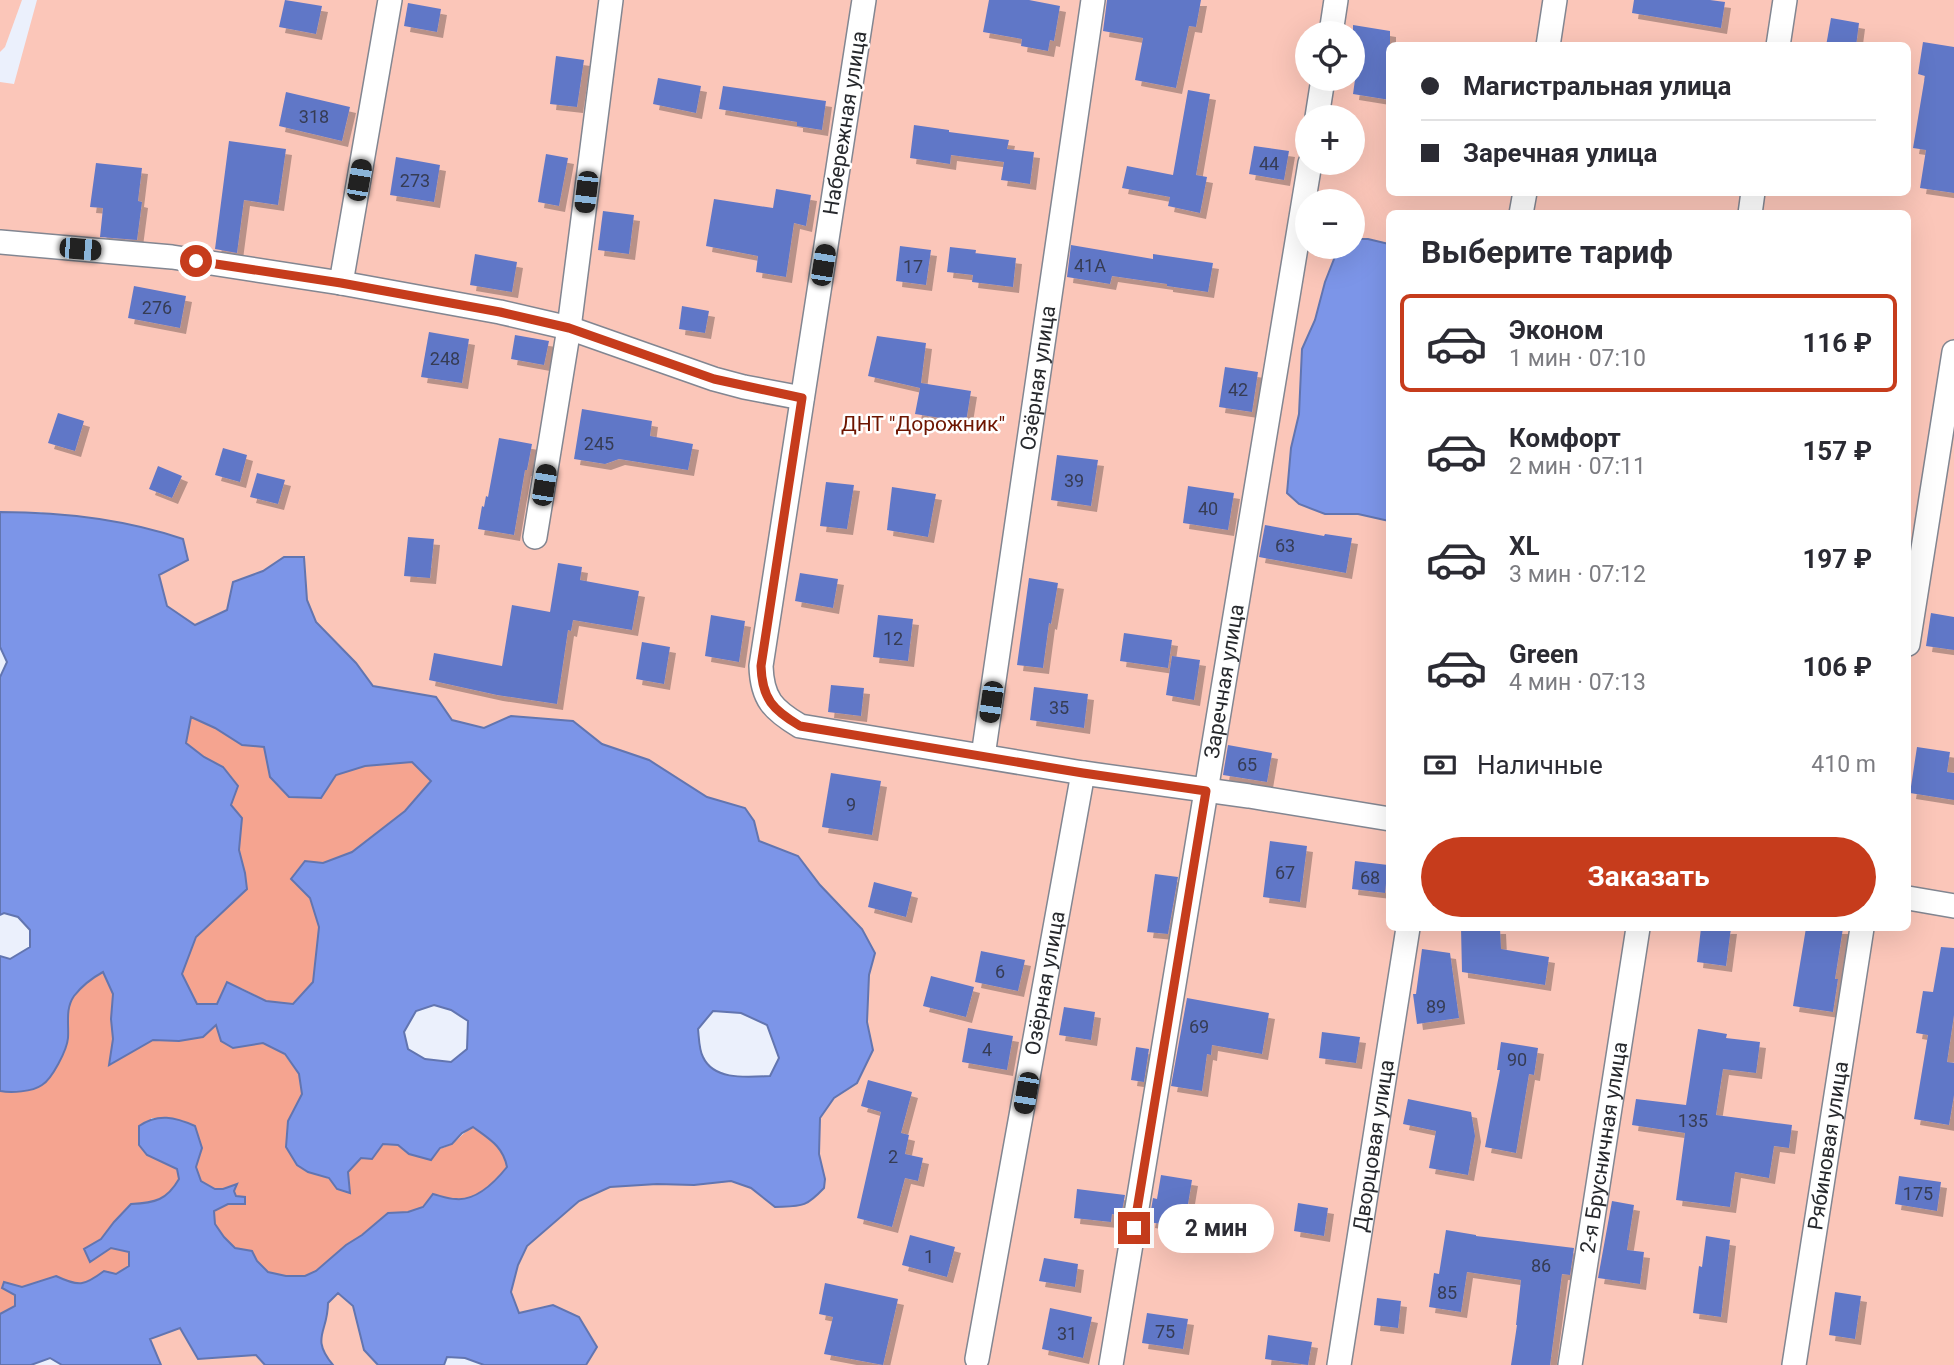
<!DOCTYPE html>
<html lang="ru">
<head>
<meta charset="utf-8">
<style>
	:root { --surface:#fff; --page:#f2f2f3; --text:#2b2b33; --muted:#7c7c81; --line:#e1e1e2; --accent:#c63c1c }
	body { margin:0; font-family:Roboto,sans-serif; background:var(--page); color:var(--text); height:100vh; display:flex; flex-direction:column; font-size:26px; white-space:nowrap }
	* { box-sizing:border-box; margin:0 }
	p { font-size:23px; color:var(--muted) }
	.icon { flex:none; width:38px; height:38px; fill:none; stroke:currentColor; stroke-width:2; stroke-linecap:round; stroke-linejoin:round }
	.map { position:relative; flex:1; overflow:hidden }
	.details { position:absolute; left:1386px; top:210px; width:525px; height:721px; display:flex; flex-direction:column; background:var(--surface); border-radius:10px; box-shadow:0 7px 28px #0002 }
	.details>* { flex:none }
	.hud { position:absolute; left:1386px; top:42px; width:525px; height:154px; border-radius:10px; box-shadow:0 7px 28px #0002; display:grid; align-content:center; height:154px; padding:0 35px; background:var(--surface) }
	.buttons { position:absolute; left:1295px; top:21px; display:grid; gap:14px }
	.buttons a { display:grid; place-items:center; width:70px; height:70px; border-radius:50%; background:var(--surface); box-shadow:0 7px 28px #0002; font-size:35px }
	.end { position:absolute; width:32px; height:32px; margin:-16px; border:9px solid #c63c1c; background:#fff; box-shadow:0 0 0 4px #fff }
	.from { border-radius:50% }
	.bubble { position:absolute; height:49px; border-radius:24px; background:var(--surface); box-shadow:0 7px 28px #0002; font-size:23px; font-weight:700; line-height:49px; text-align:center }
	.car { position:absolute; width:21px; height:42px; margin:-21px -10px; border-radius:9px; box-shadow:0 0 5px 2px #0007; background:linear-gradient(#222 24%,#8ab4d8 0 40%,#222 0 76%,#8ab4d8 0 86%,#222 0) }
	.hud b { display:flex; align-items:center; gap:24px; height:66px; font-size:26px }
	.hud b+b { border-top:2px solid var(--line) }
	.hud i { width:18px; height:18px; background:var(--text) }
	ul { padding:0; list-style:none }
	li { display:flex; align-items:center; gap:21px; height:98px; margin:0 14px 10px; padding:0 21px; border:4px solid transparent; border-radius:10px }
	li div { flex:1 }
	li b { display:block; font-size:26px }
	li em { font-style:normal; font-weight:700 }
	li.current { border-color:var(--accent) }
	li>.icon { width:63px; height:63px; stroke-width:1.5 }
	h2 { padding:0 35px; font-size:32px; line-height:84px }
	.pay { display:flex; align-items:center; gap:18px; height:77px; padding:0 35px; font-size:26px }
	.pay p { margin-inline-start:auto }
	.cta { display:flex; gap:14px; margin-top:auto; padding:14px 35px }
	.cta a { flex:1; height:80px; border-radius:42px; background:var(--accent); color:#fff; font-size:28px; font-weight:700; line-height:80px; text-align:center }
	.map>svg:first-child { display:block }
	.green { fill:#fbc6b9; fill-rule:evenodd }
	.forest { fill:#f5a490 }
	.water { fill:#7c95e8; stroke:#6275b0; stroke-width:2; fill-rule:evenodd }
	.building { fill:#6177c7; filter:url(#shadow) }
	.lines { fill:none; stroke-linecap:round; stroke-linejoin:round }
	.street-casing { stroke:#828691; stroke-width:26 }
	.street { stroke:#fff; stroke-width:23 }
	.route { stroke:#c63c1c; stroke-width:9 }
	.labels { text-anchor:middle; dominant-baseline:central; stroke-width:5; stroke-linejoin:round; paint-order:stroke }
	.number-label { font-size:18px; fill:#363c54 }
	.street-label { font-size:21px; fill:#27292d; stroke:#fff }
	.park-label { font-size:21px; fill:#6d1501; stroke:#fff }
</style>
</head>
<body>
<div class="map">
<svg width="1954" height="1365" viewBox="0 0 1954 1365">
	<defs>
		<filter id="shadow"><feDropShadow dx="6" dy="6" stdDeviation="0" flood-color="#0004"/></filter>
	</defs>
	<rect width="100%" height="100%" fill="#ebf0fc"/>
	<!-- green -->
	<g class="green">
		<polygon points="0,0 22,0 5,47 0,52"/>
		<path d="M37,0H1954V1365H586L597,1347L553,1305L519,1313L511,1292L518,1265L527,1246L579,1201L610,1187L657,1184L694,1185L731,1181L751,1188L775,1207L825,1179L819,1154L820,1118L834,1098L857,1083L873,1050L867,1022L869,975L875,953L862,929L820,885L798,856L759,841L754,821L745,808L707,797L649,760L602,744L573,721L511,716L484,728L452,720L373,686L356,663L316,622L307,600L304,557H284L263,571L234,582L227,610L195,625L167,606L159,575L41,512H0V82L14,84ZM1307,33H1353V79H1307ZM1390,46H1908V192H1390ZM1307,117H1353V163H1307ZM1307,201H1353V247H1307ZM1390,214H1908V928H1390Z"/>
		<path d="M338,1292L353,1306L364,1350L378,1365H333C310,1337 328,1333 328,1303Z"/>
		<polygon points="180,1328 199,1359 256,1355 265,1365 161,1365 150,1339"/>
	</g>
	<!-- forest -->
	<g class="forest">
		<polygon points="191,716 215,728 242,745 264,747 270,777 336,775 365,766 412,762 431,781 405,811 352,852 323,863 305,861 291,879 310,898 319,927 313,982 293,1005 266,1001 241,988 217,1005 197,1005 182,974 196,937 247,889 245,873 239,850 242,818 231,805 223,767 204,757 186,743"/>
		<path d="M103,972L113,994L111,1019L113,1039L109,1065L153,1040L179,1041L216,1025L232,1048L263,1043L284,1054L299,1074L302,1094L288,1121L320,1175L329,1179L348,1172L361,1158L372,1159L383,1144L398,1145L409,1154C422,1152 438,1151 450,1145C458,1140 464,1132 473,1127C489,1140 503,1146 507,1167C494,1182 477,1201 456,1199C448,1199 441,1196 433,1194L424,1207L408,1212L388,1213L362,1235L346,1245L316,1271L305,1276H286L268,1272L257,1261L252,1251L235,1248L224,1237L215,1224L214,1211L228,1204H244L245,1198L236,1196L234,1191L236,1184L223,1189H215L201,1181L196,1167L202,1148L184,1121L170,1118H151L147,1155L177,1169L179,1179C167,1200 155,1203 131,1204L114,1222L101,1239L111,1248L129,1252V1266L116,1274L104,1272C83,1286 79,1287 56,1276L22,1287L15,1295V1307L0,1314V1091C11,1093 33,1091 42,1085C52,1079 67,1050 68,1038C69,1024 66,1016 71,1001C76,989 92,978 103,972Z"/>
	</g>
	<!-- water -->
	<g class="water">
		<polygon points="1353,239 1368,239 1389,244 1389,521 1358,514 1325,514 1299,504 1287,493 1291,448 1299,414 1302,349 1315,320 1325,282 1336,254 1343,247 1353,247"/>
		<path d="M0,512C62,512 124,519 183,539L188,560L159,575L167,606L195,625L227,610L233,582L263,571L284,557H304L307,600L316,622L356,663L373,686L436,697L452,720L484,728L511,716L573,721L602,744L649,760L707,797L745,808L754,821L759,841L798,856L820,885L862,929L875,953L869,975L867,1022L873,1050L857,1083L834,1098L820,1118L819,1154L825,1179L824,1188C805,1208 802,1206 775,1207L751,1188L731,1181L694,1185L657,1184L610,1187L579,1201L527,1246L518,1265L511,1292L519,1313L553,1305L579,1317L597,1347L586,1365H484L465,1358L447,1357L444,1365H378L364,1350L353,1306L338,1293L328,1303C328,1333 310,1337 333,1365H265L256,1355L198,1359L180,1328L150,1339L161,1365H62L50,1358L31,1365H0V1314L15,1306V1295L2,1288L4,1282L22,1287L56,1276C79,1287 84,1286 104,1271L116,1274L129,1266V1252L111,1248L90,1262L84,1249L101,1239L114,1222L131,1204C155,1203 167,1200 179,1179L177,1169L147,1155L139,1145V1126C158,1113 175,1117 195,1126L202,1148L196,1167L201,1181L215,1189H223L237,1184L234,1191L236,1196L245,1197V1204H228L214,1211L215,1224L224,1237L235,1248L252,1251L257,1261L268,1272L286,1276H305L316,1271L346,1245L362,1235L388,1213L408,1212L423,1207L433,1194C441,1196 448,1199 456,1199C477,1201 495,1182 507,1167C503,1146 489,1139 473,1127L462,1133L452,1144L440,1148L431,1160L409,1154L398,1145L383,1144L372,1159L361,1158L348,1172L350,1193L337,1189L329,1178L308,1172L297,1165L286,1147L288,1121L302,1094L299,1074L285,1054L263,1043L233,1048L221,1041L216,1025L203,1037L179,1041L153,1040L109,1065L113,1039L111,1019L113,994L103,972C92,978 81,987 74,996C65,1009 69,1024 68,1038C67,1050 52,1079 42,1085C32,1092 11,1093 0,1091V956L10,959L30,947V930L18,917L4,913L0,915V677L7,662L0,647ZM191,717L215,728L242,745L264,747L270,777L289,797L321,798L336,775L365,766L412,762L431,781L405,811L352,852L323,863L305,861L291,879L310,898L319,927L313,982L293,1004L266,1001L227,982L217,1004H197L182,974L196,937L247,889L245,873L239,850L242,818L231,805L238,786L223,767L204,757L186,743ZM434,1005L451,1010L468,1021L467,1049L451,1062L425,1059L408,1049L404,1032L416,1011ZM713,1011L741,1013L767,1025L779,1058L770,1076C748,1077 714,1081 703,1057C699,1050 699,1038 698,1029Z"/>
	</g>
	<!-- building -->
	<g class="building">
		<polygon points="285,0 322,6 316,34 279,27"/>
		<polygon points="989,0 1029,0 1060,6 1054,41 1050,40 1048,51 1021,46 1022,39 983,32"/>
		<polygon points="1107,0 1201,0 1196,27 1189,26 1176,88 1135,80 1143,38 1103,31"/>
		<polygon points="1634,0 1710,0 1725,2 1721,28 1632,13"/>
		<polygon points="408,3 441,9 437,32 404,26"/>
		<polygon points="1831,18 1859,23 1856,46 1826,46"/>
		<polygon points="1353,25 1390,31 1390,100 1353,94 1358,58 1353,57"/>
		<polygon points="1923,42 1954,47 1954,193 1920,188 1926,150 1913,148 1925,76 1918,74"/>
		<polygon points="556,56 584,60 577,107 550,104"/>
		<polygon points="658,78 701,86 696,113 653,104"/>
		<polygon points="723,86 826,101 822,130 797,126 797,122 719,109"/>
		<polygon points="1188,90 1210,94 1196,175 1207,177 1200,213 1168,206 1170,197 1122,188 1127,166 1173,175"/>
		<polygon points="286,92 350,107 342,141 279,126"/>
		<polygon points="914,125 949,130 949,132 1009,140 1007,149 1034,152 1030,184 1001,180 1004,162 951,155 950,164 910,158"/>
		<polygon points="229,141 286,149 278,205 244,200 237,253 215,249"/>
		<polygon points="1254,146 1289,151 1284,180 1249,174"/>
		<polygon points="546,154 568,158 559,206 538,202"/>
		<polygon points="396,157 440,165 434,202 390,195"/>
		<polygon points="96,163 142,168 138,201 142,202 137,240 100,237 103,208 90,207"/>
		<polygon points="776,189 811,195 806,226 794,223 786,277 756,272 758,256 706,246 714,199 773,208"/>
		<polygon points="603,211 634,215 629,254 598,250"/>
		<polygon points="1071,245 1153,259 1153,254 1213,263 1208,292 1167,286 1167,284 1112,276 1110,284 1067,277"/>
		<polygon points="900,246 931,250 926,285 896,281"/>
		<polygon points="950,247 976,250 975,256 975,253 1016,258 1013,287 972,282 973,275 947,272"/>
		<polygon points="475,254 517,262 512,292 470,285"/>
		<polygon points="134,286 186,296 180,328 128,318"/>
		<polygon points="682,306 709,311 705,333 679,329"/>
		<polygon points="429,332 469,339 462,383 421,377"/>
		<polygon points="515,335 549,341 544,365 511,359"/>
		<polygon points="877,336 926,343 921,383 971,391 966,422 915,414 920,388 868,376"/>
		<polygon points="1225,367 1258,372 1252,412 1219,407"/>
		<polygon points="582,409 652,421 650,436 693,444 688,470 619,459 605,464 574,459"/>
		<polygon points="58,413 84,421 75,451 48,443"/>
		<polygon points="499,438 532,444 527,470 525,470 514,535 478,529 482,506 484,507 486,496 488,497"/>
		<polygon points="223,448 247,455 240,482 215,475"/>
		<polygon points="1057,455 1098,460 1091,506 1051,500"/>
		<polygon points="158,466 182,476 172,498 149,489"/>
		<polygon points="257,473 285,480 278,504 250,497"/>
		<polygon points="826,482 854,485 847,529 820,526"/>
		<polygon points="1188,486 1234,493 1228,530 1183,523"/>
		<polygon points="892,487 936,494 928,537 887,530"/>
		<polygon points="1265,525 1324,536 1325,534 1352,538 1346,573 1259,557"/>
		<polygon points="408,537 434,539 430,578 404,576"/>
		<polygon points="558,563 582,567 580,580 639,591 632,630 573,620 571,631 568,630 557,704 497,695 429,680 434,653 502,666 512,605 550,612"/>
		<polygon points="800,573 838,579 833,608 795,601"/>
		<polygon points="1029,578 1058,583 1051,624 1049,623 1043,668 1017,665"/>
		<polygon points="1931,613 1954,617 1954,650 1926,646"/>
		<polygon points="711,615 745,621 739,662 705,656"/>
		<polygon points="878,615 913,619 908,661 873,657"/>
		<polygon points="1124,633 1172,640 1168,668 1120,661"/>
		<polygon points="642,642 670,647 664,684 636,679"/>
		<polygon points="1172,656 1200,660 1194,700 1166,695"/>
		<polygon points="831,685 864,688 861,716 828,712"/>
		<polygon points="1034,687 1088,694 1084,728 1030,720"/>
		<polygon points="1228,745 1272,753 1267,782 1223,775"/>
		<polygon points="1917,747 1950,752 1947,772 1954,773 1954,800 1910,793"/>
		<polygon points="831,773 881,781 872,835 822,827"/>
		<polygon points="1270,841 1307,846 1300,902 1263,897"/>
		<polygon points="1355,861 1388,865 1385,893 1352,889"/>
		<polygon points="1155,874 1178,877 1168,934 1147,932"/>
		<polygon points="874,882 912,892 906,917 868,907"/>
		<polygon points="1461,928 1500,928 1501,949 1549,957 1545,985 1462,972"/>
		<polygon points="1701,928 1731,928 1726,966 1697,962"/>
		<polygon points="1806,928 1843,928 1835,979 1838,979 1833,1012 1793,1006"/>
		<polygon points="1941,947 1954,948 1954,1015 1947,1062 1954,1063 1954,1095 1949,1125 1914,1119 1928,1035 1916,1033 1923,991 1933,992"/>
		<polygon points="1422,949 1450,953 1459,1018 1417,1024 1413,994 1416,994"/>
		<polygon points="981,951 1025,960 1018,991 975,982"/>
		<polygon points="931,976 974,987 966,1017 923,1006"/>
		<polygon points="1187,998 1269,1013 1262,1054 1212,1045 1211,1055 1207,1054 1202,1091 1171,1086"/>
		<polygon points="1064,1007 1095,1012 1091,1040 1059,1035"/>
		<polygon points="968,1028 1013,1036 1007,1070 962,1062"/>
		<polygon points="1698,1029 1727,1034 1726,1038 1760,1042 1756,1073 1723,1069 1716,1115 1792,1125 1789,1148 1774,1146 1769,1178 1735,1172 1730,1207 1676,1200 1685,1133 1632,1125 1636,1099 1686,1105"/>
		<polygon points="1322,1032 1360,1037 1356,1063 1319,1058"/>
		<polygon points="1501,1042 1538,1048 1534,1075 1529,1074 1516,1153 1485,1147 1500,1070 1497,1070"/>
		<polygon points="1136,1047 1149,1049 1144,1082 1131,1080"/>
		<polygon points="868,1080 912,1092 901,1133 909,1135 905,1154 923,1158 918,1181 905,1178 892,1227 857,1218 881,1112 861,1106"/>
		<polygon points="1408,1099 1471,1112 1475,1136 1468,1175 1429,1168 1436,1131 1403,1124"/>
		<polygon points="1161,1175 1192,1180 1184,1228 1149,1222 1153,1198 1157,1199"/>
		<polygon points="1899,1176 1941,1182 1937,1211 1895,1204"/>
		<polygon points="1077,1189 1125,1195 1121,1216 1112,1214 1111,1222 1074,1218"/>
		<polygon points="1612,1201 1634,1205 1627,1250 1644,1252 1640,1284 1598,1278"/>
		<polygon points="1298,1203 1328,1208 1324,1236 1294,1231"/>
		<polygon points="1446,1230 1476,1235 1476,1236 1574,1248 1570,1275 1562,1274 1550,1365 1511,1365 1517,1325 1516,1325 1521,1280 1467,1272 1461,1312 1429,1307 1434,1273 1439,1274"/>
		<polygon points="910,1235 955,1247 947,1277 902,1265"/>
		<polygon points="1706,1236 1730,1240 1721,1317 1693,1313 1699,1266 1702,1267"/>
		<polygon points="1044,1258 1078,1264 1075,1287 1039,1281"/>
		<polygon points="825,1283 898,1299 883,1365 824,1354 833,1317 819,1314"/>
		<polygon points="1835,1292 1861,1296 1855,1339 1829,1335"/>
		<polygon points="1377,1298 1401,1301 1398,1328 1374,1325"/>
		<polygon points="1050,1308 1092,1317 1083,1358 1042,1349"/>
		<polygon points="1147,1313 1188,1319 1183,1349 1142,1343"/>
		<polygon points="1268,1335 1312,1342 1308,1365 1265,1359"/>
	</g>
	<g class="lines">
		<!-- street casing -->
		<g class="street-casing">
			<g id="street">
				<path d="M864,0L761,666C762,699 773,710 800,726L1083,773L1249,796L1390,819"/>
				<polyline points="1331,33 1336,0"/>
				<polyline points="1548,46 1555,0"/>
				<polyline points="1778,46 1785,0"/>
				<polyline points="1317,117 1323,79"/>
				<polyline points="1521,214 1525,192"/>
				<polyline points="1750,214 1753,192"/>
				<polyline points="0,242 172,257 341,283 500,312 569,328 714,379 744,387 802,398"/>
				<polyline points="341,283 390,0"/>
				<polyline points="535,537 569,328 611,0"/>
				<polyline points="1908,644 1954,352"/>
				<path id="s1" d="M983,756L1093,0"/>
				<polyline points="1908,898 1954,906"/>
				<path id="s2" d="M977,1359L1083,773"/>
				<path id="s3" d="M1111,1365L1310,163"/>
				<path id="s4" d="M1339,1365L1408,928"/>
				<path id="s5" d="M1570,1365L1638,928"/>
				<path id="s6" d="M1794,1365L1862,928"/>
			</g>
		</g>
		<!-- street -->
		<use href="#street" class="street"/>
	</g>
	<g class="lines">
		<!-- route -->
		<path class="route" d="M196,261L341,283L500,312L569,328L714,379L802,398L761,666C762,699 773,710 800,726L1083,773L1206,791L1134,1228"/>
	</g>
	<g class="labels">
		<!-- number labels -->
		<g class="number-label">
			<text x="314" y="116">318</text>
			<text x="1269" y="163">44</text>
			<text x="415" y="180">273</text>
			<text x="1090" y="265">41А</text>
			<text x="913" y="266">17</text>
			<text x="157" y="307">276</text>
			<text x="445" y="358">248</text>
			<text x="1238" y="389">42</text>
			<text x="599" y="443">245</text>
			<text x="1074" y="480">39</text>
			<text x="1208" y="508">40</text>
			<text x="1285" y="545">63</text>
			<text x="893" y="638">12</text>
			<text x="1059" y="707">35</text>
			<text x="1247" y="764">65</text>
			<text x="851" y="804">9</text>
			<text x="1285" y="872">67</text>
			<text x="1370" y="877">68</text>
			<text x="1000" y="971">6</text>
			<text x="1436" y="1006">89</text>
			<text x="1199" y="1026">69</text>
			<text x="987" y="1049">4</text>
			<text x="1517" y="1059">90</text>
			<text x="1693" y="1120">135</text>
			<text x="893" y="1156">2</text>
			<text x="1918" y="1193">175</text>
			<text x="929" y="1256">1</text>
			<text x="1541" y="1265">86</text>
			<text x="1447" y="1292">85</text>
			<text x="1165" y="1331">75</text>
			<text x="1067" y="1333">31</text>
		</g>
		<!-- street labels -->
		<g class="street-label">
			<text transform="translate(845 123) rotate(-81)">Набережная улица</text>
			<text stroke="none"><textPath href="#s1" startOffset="382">Озёрная улица</textPath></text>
			<text stroke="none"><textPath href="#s3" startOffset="693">Заречная улица</textPath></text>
			<text stroke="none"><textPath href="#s2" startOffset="382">Озёрная улица</textPath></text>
			<text stroke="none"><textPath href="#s4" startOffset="222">Дворцовая улица</textPath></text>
			<text stroke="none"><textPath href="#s5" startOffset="220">2-я Брусничная улица</textPath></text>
			<text stroke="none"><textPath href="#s6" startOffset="222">Рябиновая улица</textPath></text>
		</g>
		<!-- park labels -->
		<g class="park-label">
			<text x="923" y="424">ДНТ "Дорожник"</text>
		</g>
	</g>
</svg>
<div class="buttons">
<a><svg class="icon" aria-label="locate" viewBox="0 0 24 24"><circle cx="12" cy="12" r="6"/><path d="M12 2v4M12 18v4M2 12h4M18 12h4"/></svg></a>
<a>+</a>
<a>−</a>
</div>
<i class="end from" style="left:196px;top:261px"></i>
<i class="end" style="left:1134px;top:1228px"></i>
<div class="bubble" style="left:1158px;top:1204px;width:116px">2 мин</div>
<i class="car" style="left:359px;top:180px;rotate:10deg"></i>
<i class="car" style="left:586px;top:192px;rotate:187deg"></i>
<i class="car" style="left:80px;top:249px;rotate:95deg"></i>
<i class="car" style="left:823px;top:265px;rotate:9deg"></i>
<i class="car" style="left:544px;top:485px;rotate:9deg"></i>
<i class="car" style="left:991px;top:702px;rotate:188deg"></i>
<i class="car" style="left:1026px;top:1093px;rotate:190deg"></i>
<div class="hud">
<b><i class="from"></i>Магистральная улица</b>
<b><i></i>Заречная улица</b>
</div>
<section class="details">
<h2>Выберите тариф</h2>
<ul>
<li class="current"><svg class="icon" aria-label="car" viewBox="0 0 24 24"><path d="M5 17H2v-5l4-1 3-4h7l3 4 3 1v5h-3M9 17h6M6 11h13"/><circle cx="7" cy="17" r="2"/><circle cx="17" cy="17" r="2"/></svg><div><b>Эконом</b><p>1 мин · 07:10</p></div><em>116 ₽</em></li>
<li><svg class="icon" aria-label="car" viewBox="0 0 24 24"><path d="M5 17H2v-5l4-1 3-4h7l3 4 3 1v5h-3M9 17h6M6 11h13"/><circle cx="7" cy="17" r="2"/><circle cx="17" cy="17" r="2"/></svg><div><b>Комфорт</b><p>2 мин · 07:11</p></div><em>157 ₽</em></li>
<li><svg class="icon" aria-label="car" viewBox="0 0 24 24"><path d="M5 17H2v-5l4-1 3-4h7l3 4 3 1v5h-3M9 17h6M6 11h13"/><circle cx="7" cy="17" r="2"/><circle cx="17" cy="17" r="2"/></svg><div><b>XL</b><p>3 мин · 07:12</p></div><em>197 ₽</em></li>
<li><svg class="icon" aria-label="car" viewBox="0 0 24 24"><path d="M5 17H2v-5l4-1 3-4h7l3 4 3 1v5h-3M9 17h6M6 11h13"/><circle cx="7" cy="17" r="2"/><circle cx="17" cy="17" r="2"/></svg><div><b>Green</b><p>4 мин · 07:13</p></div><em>106 ₽</em></li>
</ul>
<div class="pay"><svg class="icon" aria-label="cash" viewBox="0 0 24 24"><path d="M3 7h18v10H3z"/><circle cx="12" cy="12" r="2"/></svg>Наличные<p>410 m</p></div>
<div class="cta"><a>Заказать</a></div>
</section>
</div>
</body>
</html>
